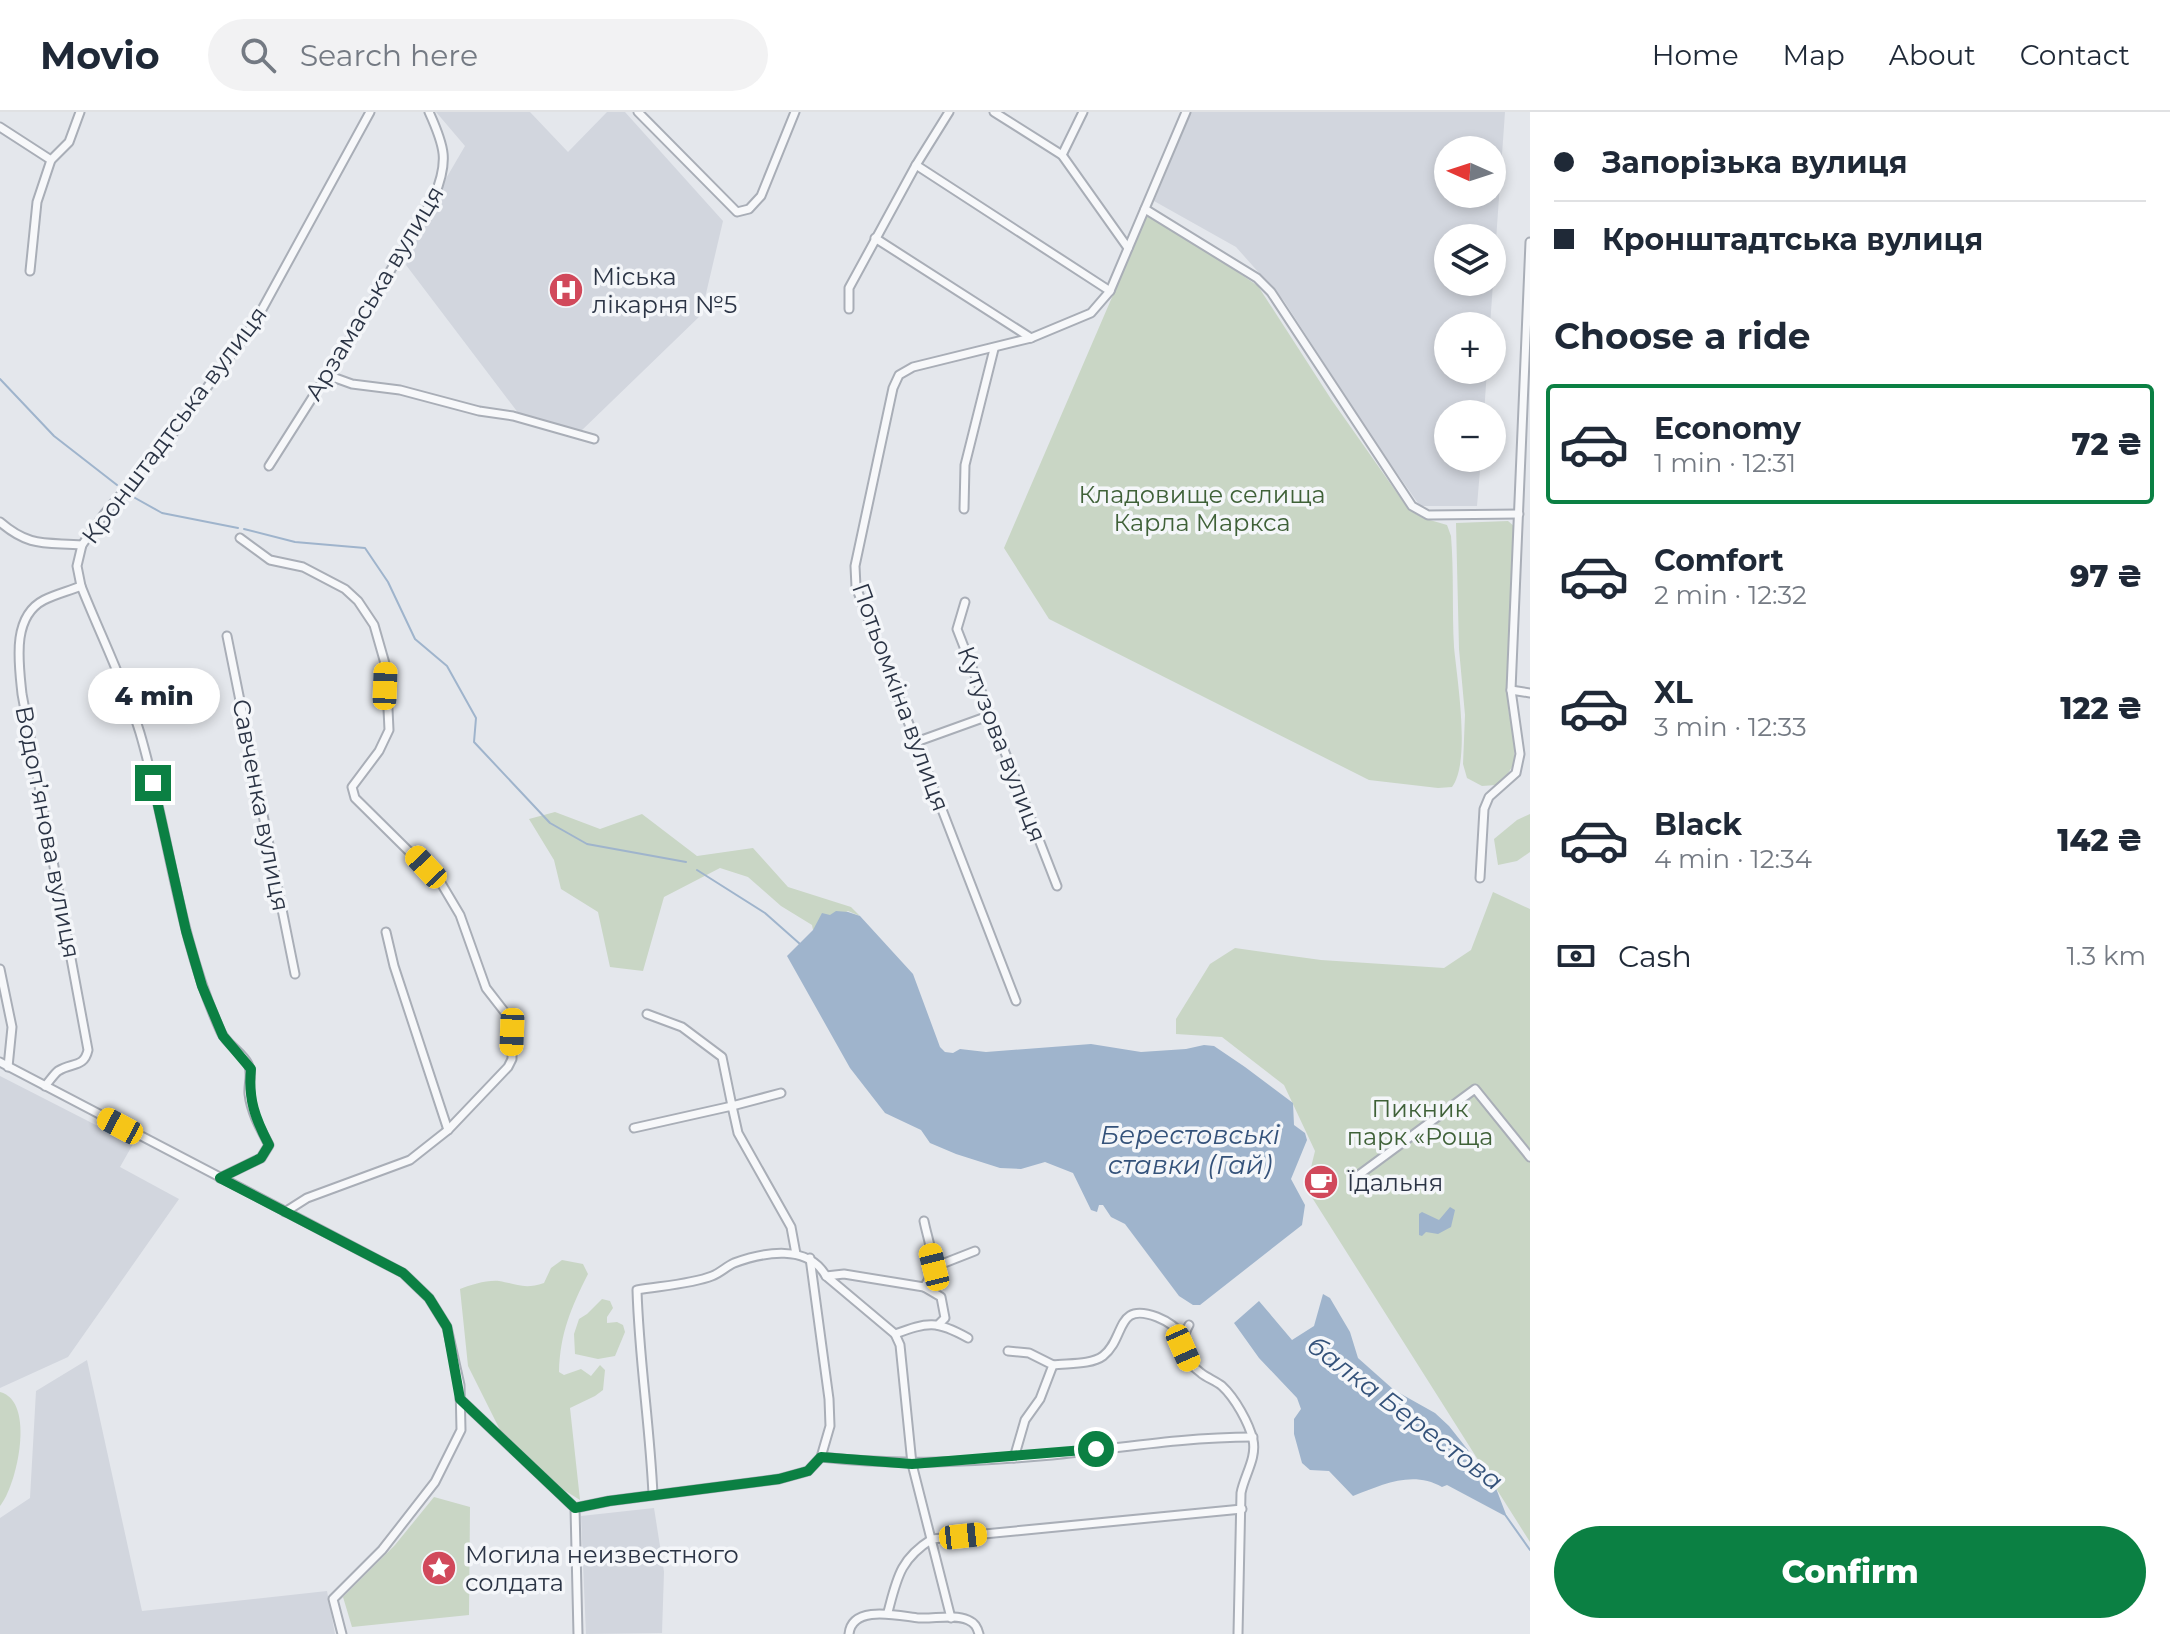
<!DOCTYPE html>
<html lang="en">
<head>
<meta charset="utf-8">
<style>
	:root { --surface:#fff; --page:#f2f2f3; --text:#1f2937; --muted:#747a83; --line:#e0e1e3; --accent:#0b8043 }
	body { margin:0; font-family:Montserrat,sans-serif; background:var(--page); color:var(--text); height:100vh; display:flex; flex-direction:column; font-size:30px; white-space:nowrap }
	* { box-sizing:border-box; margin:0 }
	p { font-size:26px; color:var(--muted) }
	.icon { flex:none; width:44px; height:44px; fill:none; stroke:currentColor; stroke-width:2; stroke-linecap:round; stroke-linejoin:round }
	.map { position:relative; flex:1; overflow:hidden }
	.sheet { display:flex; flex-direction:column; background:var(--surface); width:640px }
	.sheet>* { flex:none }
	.guide { display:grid; align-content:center; height:176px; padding:0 24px; background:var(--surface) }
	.needle { width:52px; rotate:273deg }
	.tools { position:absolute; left:1434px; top:24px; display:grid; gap:16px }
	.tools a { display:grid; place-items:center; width:72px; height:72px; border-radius:50%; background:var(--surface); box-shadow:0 4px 12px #0003; font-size:40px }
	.end { position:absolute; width:36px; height:36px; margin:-18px; border:10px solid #0b8043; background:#fff; box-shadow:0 0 0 4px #fff }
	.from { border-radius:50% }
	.bubble { position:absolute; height:56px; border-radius:28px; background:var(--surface); box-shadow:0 4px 12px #0003; font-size:26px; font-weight:800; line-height:56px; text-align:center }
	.car { position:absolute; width:24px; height:48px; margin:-24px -12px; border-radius:10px; box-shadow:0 0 6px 2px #0007; background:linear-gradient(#f5c518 24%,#345 0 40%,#f5c518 0 76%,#345 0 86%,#f5c518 0) }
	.guide b { display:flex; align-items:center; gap:28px; height:76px; font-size:30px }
	.guide b+b { border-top:2px solid var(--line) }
	.guide i { width:20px; height:20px; background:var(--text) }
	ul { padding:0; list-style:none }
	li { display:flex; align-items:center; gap:24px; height:120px; margin:0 16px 12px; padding:0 8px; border:4px solid transparent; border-radius:8px }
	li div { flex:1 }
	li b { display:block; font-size:30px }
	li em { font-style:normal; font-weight:800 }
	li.on { border-color:var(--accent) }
	li>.icon { width:72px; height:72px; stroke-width:1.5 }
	h2 { padding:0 24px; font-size:36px; line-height:96px }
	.pay { display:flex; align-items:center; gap:20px; height:88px; padding:0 24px; font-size:30px }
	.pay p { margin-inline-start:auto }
	.button { display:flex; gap:16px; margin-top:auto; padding:16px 24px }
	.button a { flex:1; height:92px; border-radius:48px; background:var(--accent); color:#fff; font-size:32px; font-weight:800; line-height:92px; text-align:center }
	header { display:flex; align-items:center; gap:48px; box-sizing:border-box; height:112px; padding:0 40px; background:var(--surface); border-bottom:2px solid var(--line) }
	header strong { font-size:38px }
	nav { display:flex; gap:44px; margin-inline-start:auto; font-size:28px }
	.search { width:560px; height:72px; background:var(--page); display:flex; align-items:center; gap:20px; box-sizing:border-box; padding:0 28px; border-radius:44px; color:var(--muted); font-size:30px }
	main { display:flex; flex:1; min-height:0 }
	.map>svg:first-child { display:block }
	.built { fill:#d2d6de; fill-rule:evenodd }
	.green { fill:#c9d6c5 }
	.water { fill:#9fb4cc }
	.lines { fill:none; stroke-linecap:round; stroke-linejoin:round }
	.stream { stroke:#9fb4cc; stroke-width:2 }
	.minor-casing { stroke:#a9aeb7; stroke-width:11 }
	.minor { stroke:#f7f8fa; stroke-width:7 }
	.route { stroke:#0b8043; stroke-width:10 }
	.labels { text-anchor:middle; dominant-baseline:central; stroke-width:7; stroke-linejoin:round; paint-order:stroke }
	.poi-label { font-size:24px; fill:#2b3445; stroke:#f4f6f9; text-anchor:start }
	.street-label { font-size:24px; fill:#2b3445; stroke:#f4f6f9 }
	.park-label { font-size:24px; fill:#3f6138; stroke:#f4f6f9 }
	.water-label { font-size:26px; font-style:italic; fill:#34527a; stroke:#f4f6f9 }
</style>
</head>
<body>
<header>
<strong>Movio</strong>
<div class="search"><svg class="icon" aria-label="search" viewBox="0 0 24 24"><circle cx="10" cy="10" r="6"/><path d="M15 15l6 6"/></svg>Search here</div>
<nav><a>Home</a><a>Map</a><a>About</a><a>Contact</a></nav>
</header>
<main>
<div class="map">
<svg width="1530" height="1522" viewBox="0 0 1530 1522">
	<rect width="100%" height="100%" fill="#e4e7ec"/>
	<!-- built -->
	<g class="built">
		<polygon points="436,0 530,0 568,40 607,0 625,0 723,109 701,203 580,320 519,302 406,153 434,87 465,34"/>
		<path d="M1191,0H1505L1490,214H1448V258H1487L1484,302H1448V346H1481L1477,394H1420L1375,330L1284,189L1236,135L1154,89ZM1448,38H1492V82H1448ZM1448,126H1492V170H1448Z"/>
		<polygon points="0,964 133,1032 120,1055 179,1087 68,1245 0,1276"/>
		<polygon points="87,1248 142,1499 327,1479 335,1522 0,1522 0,1406 30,1386 36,1279"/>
		<polygon points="654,1396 664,1460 662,1521 586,1522 581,1404"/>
	</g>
	<!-- green -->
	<g class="green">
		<path d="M1147,104L1208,140L1258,174L1331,287L1409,398L1423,406L1447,413L1451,424C1454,461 1452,498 1454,535C1457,567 1471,650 1452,675L1438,676L1369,668L1049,507L1004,436Z"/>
		<polygon points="1508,409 1515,415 1507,578 1509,602 1515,628 1514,652 1503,669 1496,673 1482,674 1467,666 1463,652 1465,603 1459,537 1456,411"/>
		<polygon points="555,700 600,717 642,702 697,744 753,736 788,775 851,795 860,804 848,799 813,818 812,813 781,794 748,765 720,756 664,785 643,859 610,855 598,800 561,777 554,748 529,707"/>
		<polygon points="1530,702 1530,740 1517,749 1498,753 1494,727 1517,708"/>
		<polygon points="1493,780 1530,797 1530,1430 1306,1076 1315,1039 1284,973 1222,925 1176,922 1176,907 1210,852 1235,836 1321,848 1444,856 1471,838"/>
		<path d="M562,1148L583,1152L588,1162C571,1196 560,1221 559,1260L564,1263L581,1257L591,1264L600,1253L605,1258L603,1278L595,1284L570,1296L580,1388L535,1360L505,1328L468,1254L460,1177C471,1173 486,1168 499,1169C517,1172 524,1178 544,1171L551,1156Z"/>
		<polygon points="602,1187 610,1189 613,1196 607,1205 607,1211 617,1210 623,1213 625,1220 615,1244 598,1247 575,1242 574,1222 579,1207 587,1202"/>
		<path d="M0,1280C36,1289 17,1373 0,1394Z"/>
		<polygon points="434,1385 470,1395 469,1503 352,1515 343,1485 395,1433"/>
	</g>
	<!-- water -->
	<g class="water">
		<polygon points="836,799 848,800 860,804 913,862 940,935 945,940 953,941 960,937 986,940 1091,932 1141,940 1186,937 1204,933 1214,934 1245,955 1293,991 1294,1013 1305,1021 1307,1028 1291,1067 1305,1093 1302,1113 1200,1193 1193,1193 1179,1184 1125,1112 1111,1105 1103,1093 1099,1093 1097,1100 1091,1098 1073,1061 1045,1050 1021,1057 1000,1056 956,1042 930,1031 921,1018 885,1001 850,956 787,844 813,818 822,801 830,803"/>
		<polygon points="1450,1095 1455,1098 1451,1115 1438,1122 1426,1120 1422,1124 1419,1123 1419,1102 1422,1100 1439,1108"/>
		<path d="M1323,1182L1330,1186L1350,1220L1358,1246L1394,1278L1435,1301L1449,1314L1494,1371L1507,1405L1447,1373L1442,1375C1412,1358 1382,1373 1353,1384L1329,1359L1310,1358L1302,1351L1294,1322V1307L1301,1297L1297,1286L1259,1246L1234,1211L1259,1189L1292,1228L1314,1214Z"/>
	</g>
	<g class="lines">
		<!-- stream -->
		<g class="stream">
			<polyline points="0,267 54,324 117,373"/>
			<polyline points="128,382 162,401 238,416"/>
			<polyline points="244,417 295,430 365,436 388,470 415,527 447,554 476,606 474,630 550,711 587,732 686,750"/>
			<polyline points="697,758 765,801 800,832"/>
			<polyline points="1506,1404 1530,1438"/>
		</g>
		<!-- minor casing -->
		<g class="minor-casing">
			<g id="minor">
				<polyline points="638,0 737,100 749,97 761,84 795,0"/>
				<polyline points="994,0 1062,43 1128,136"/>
				<polyline points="0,15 51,48"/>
				<polyline points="1062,43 1083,0"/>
				<polyline points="916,53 1110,179"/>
				<polyline points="1145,97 1257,166 1271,180 1412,394 1428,403 1519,402"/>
				<polyline points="875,126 1031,226"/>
				<polyline points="30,159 37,90 51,48 69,30 80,0"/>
				<polyline points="849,197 849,176 916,53 949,0"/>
				<polyline points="327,263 352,272 400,278 479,299 513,304 594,327"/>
				<path d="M269,354L354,220L434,85C449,49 445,35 429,0"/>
				<polyline points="964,397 965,353 994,237"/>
				<path d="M0,410C30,436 46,430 82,433"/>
				<polyline points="240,426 270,448 303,455 345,477 358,489 374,513 386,555 389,618 379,639 352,675 355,686 441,771 460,803 486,876 507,903 512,920 512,947 508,955 448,1018 410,1048 307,1086 285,1100"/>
				<polyline points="965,490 957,517 1057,774"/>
				<polyline points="227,524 295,862"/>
				<polyline points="1511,578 1530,581"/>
				<polyline points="916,630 991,603"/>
				<polyline points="1480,766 1484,697 1489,685 1516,661 1520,642 1511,578 1530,130"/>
				<polyline points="386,820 394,854 448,1018"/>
				<polyline points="0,857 12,915 8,955"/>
				<polyline points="1016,889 856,475 855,454 893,276 899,263 913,255 1031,226 1091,201 1110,179 1186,0"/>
				<polyline points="647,902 682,915 722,945 732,994 781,981"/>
				<polyline points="0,950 403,1161 429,1186 447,1215 460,1273 461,1318 435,1370 382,1438 333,1487 342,1522"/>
				<path d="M45,974C49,970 54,962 58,959C72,950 84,956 88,938L22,582C19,552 11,505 44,488C56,482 69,479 81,474"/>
				<polyline points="634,1016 732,994 738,1021 791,1115 796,1142"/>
				<polyline points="1356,1065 1475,977 1530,1045"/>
				<path d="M220,1066L261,1046L269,1033C260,1016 251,1000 249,982C248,972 253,961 248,952C242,940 227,933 221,920C178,826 169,720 140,621C125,572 100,522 81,474L77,454L82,433L105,401L171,324L254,212L370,0"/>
				<path d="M924,1109C929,1134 940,1154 924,1175L941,1185L945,1206L938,1213"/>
				<polyline points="810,1146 829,1287 830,1314 821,1345"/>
				<polyline points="934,1155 975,1139"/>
				<polyline points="826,1164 844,1162 924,1175"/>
				<path d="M1189,1213C1179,1230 1184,1249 1201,1261C1207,1266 1216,1269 1222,1274C1235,1286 1249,1311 1253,1328C1257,1346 1244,1364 1241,1381L1238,1522"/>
				<path d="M895,1222C928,1210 936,1208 968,1226"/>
				<polyline points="1008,1239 1029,1241 1053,1253 1040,1287 1025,1308 1014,1346"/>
				<path d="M1053,1253C1067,1251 1091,1253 1103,1244C1126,1226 1115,1189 1157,1205C1167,1209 1177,1216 1183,1224"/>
				<polyline points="460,1287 575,1396 578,1522"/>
				<path d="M653,1383C650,1314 639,1247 637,1178C660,1174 692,1172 712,1164C720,1161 727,1154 734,1151C764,1140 808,1132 826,1164L895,1222L900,1233L912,1352L951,1506"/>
				<path d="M575,1396L609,1389L779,1367L808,1359L821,1345C898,1354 975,1350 1052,1343C1119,1336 1185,1325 1253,1325"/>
				<path d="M888,1500C897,1466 900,1447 932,1427L1242,1397"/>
				<path d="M849,1522C852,1492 899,1504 919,1506C934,1507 954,1502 968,1508C975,1511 977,1515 979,1522"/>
			</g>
		</g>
		<!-- minor -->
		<use href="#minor" class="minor"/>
	</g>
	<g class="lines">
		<!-- route -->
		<path class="route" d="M153,671L186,819L202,874L223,924L251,957C248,987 255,1006 269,1033L261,1046L220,1066L403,1161L429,1186L447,1215L460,1287L575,1396L609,1389L779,1367L808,1359L821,1345L912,1352L1096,1337"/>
	</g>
	<!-- icons -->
	<defs>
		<g id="hospital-disc" transform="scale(1.8)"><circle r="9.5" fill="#d1495b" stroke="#f4f6f9"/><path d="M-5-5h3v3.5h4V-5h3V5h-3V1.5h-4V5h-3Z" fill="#fff"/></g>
		<g id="cafe-disc" transform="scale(1.8)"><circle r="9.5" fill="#d1495b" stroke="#f4f6f9"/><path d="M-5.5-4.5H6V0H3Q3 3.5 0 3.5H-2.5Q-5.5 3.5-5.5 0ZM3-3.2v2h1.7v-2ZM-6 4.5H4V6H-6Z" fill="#fff"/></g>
		<g id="sight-disc" transform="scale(1.8)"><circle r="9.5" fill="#d1495b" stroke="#f4f6f9"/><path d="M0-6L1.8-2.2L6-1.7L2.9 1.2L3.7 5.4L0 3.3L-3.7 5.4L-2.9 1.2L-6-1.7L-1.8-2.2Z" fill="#fff"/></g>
	</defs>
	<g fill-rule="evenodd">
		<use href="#hospital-disc" x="566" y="178"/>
		<use href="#cafe-disc" x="1321" y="1070"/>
		<use href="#sight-disc" x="439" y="1456"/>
	</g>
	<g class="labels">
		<!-- poi labels -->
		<g class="poi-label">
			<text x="592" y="164">Міська<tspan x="592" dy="28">лікарня №5</tspan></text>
			<text x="1347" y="1070">Їдальня</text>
			<text x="465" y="1442">Могила неизвестного<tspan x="465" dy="28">солдата</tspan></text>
		</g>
		<!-- street labels -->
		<g class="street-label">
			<text transform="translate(374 181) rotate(-59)">Арзамаська вулиця</text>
			<text transform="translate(174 313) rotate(-53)">Кронштадтська вулиця</text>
			<text transform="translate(901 585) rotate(70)">Потьомкіна вулиця</text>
			<text transform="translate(1002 632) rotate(69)">Кутузова вулиця</text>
			<text transform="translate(261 693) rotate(79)">Савченка вулиця</text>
			<text transform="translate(48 720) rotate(79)">Водоп’янова вулиця</text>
		</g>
		<!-- park labels -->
		<g class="park-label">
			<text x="1202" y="382">Кладовище селища<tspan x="1202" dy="28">Карла Маркса</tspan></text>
			<text x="1420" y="996">Пикник<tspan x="1420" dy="28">парк «Роща</tspan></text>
		</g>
		<!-- water labels -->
		<g class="water-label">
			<text x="1190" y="1023">Берестовські<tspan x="1190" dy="30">ставки (Гай)</tspan></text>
			<text transform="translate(1405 1301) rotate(37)">балка Берестова</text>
		</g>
	</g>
</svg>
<div class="tools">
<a><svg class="needle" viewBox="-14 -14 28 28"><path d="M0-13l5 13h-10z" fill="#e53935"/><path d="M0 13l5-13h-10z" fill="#747a83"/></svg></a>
<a><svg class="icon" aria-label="layers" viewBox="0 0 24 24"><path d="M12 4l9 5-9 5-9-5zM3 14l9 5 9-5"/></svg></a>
<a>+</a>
<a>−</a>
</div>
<i class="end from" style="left:1096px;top:1337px"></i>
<i class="end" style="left:153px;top:671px"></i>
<div class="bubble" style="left:88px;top:556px;width:132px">4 min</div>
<i class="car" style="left:385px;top:574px;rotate:2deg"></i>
<i class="car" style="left:426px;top:755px;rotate:317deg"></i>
<i class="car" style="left:512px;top:920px;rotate:182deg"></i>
<i class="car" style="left:120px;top:1014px;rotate:298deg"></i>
<i class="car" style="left:934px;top:1155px;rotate:346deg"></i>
<i class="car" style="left:1183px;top:1236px;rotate:156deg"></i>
<i class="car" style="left:963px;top:1424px;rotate:84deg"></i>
</div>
<section class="sheet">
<div class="guide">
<b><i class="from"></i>Запорізька вулиця</b>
<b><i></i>Кронштадтська вулиця</b>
</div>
<h2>Choose a ride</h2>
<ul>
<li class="on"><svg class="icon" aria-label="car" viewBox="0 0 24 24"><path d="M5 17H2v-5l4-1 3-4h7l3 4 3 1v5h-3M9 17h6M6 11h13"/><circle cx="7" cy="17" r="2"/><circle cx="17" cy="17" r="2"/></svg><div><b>Economy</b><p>1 min · 12:31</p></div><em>72 ₴</em></li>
<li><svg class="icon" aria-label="car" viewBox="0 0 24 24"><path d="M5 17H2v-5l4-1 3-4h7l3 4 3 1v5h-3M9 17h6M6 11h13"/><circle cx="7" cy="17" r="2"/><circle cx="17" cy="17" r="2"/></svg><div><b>Comfort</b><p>2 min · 12:32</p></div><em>97 ₴</em></li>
<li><svg class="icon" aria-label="car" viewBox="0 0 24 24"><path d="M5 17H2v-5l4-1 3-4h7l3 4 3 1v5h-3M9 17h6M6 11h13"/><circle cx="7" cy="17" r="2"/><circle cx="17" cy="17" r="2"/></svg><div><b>XL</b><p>3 min · 12:33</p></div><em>122 ₴</em></li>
<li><svg class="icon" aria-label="car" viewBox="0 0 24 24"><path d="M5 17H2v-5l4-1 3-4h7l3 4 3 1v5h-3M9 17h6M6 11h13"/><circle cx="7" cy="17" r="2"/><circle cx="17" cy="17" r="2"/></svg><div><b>Black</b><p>4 min · 12:34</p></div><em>142 ₴</em></li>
</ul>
<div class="pay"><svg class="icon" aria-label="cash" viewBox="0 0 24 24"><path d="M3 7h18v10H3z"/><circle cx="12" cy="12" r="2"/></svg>Cash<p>1.3 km</p></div>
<div class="button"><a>Confirm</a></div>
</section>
</main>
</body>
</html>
